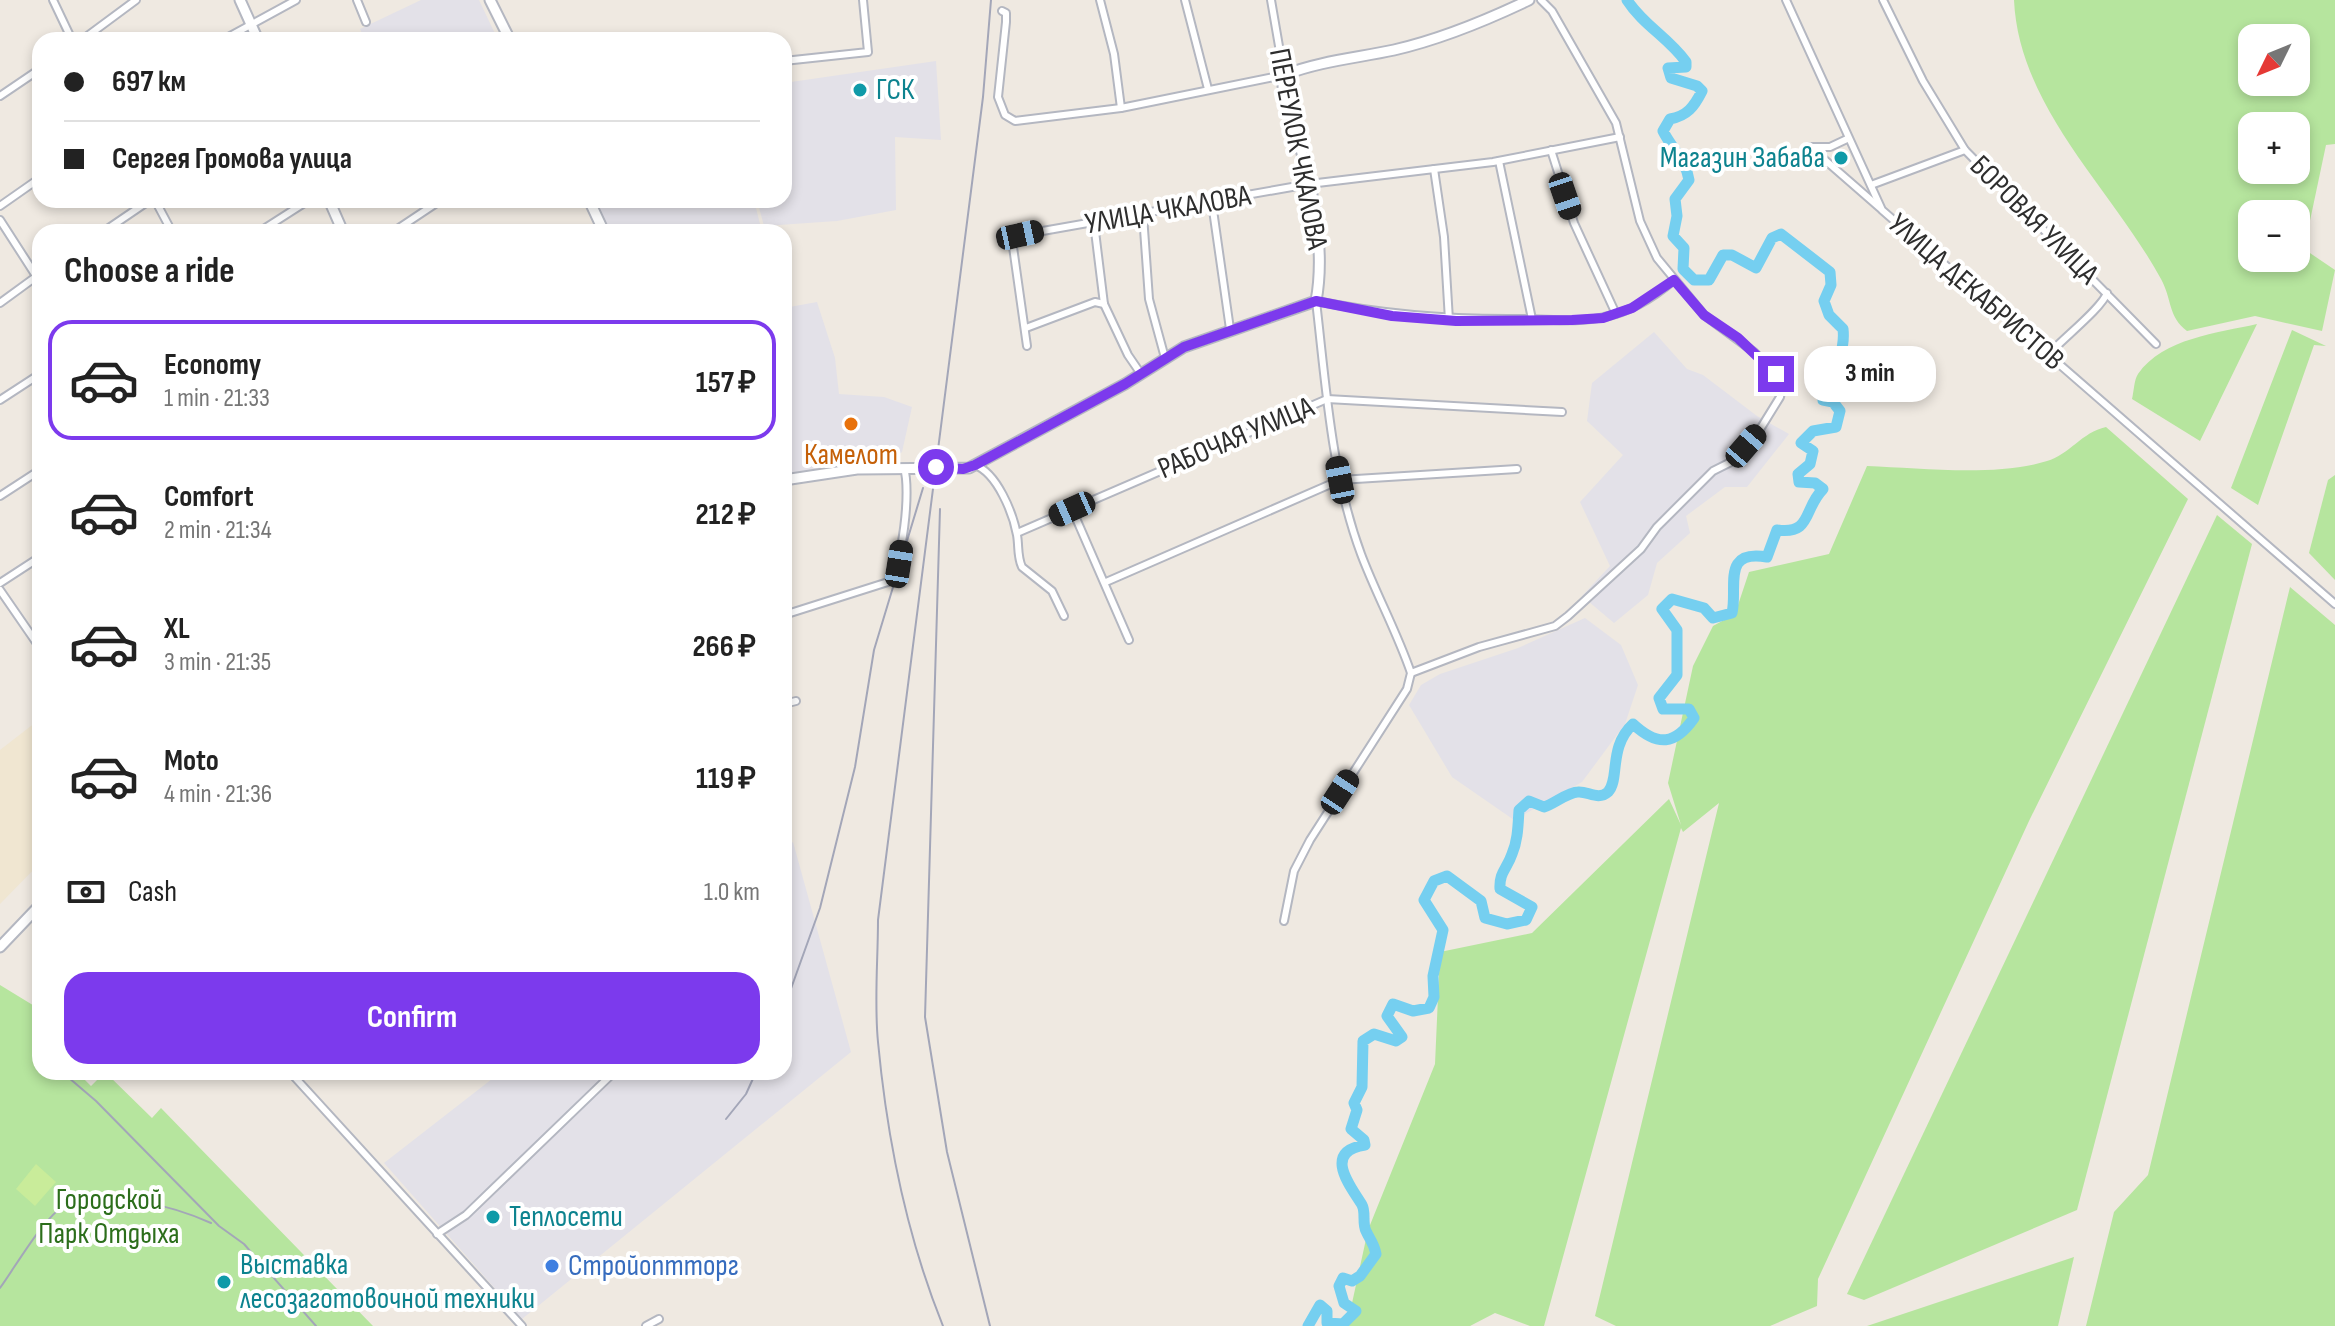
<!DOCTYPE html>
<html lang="en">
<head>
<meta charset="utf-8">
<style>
	:root { --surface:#fff; --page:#f6f6f6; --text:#222; --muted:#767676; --line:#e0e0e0; --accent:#7c3aed }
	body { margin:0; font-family:"Sofia Sans Condensed",sans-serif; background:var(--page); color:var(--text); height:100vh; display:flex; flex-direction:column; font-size:30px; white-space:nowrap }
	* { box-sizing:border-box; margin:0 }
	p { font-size:26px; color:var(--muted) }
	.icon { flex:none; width:44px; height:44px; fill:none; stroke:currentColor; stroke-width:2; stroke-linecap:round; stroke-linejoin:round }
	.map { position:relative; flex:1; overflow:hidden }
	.drawer { position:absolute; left:32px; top:224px; width:760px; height:856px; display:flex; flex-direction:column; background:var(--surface); border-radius:24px; box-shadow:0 4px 12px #0003 }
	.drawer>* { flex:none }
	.hud { position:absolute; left:32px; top:32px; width:760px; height:176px; border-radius:24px; box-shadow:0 4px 12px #0003; display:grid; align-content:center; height:176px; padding:0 32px; background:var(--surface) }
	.needle { width:52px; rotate:227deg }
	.buttons { position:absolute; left:2238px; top:24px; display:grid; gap:16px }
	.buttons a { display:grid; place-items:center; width:72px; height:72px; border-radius:16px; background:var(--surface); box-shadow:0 4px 12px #0003; font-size:40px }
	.end { position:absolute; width:36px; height:36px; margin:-18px; border:10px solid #7c3aed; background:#fff; box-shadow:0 0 0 4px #fff }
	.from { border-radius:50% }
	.bubble { position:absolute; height:56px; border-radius:24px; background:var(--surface); box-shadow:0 4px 12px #0003; font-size:26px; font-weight:700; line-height:56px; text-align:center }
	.car { position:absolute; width:24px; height:48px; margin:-24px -12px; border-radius:10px; box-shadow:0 0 6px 2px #0007; background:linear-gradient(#222 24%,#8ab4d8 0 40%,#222 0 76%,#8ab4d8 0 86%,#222 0) }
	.hud b { display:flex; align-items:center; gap:28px; height:76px; font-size:30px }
	.hud b+b { border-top:2px solid var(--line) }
	.hud i { width:20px; height:20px; background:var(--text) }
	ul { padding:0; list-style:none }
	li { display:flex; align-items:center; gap:24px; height:120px; margin:0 16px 12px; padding:0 16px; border:4px solid transparent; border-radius:24px }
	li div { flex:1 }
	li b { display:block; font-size:30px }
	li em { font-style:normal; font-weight:700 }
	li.selected { border-color:var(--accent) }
	li>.icon { width:72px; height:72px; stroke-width:1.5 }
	h2 { padding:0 32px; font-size:36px; line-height:96px }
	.pay { display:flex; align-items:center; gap:20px; height:88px; padding:0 32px; font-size:30px }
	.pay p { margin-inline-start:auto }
	.primary-button { display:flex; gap:16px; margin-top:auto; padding:16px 32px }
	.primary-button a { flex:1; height:92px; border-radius:24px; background:var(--accent); color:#fff; font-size:32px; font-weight:700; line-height:92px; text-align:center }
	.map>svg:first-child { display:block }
	.industrial { fill:#e3e1e8 }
	.education { fill:#f0e6d1 }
	.green { fill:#b6e59e; fill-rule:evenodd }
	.pitch { fill:#c9ec9a }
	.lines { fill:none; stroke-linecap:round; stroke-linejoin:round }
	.river { stroke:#75cff0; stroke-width:11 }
	.street-casing { stroke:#b4b7c1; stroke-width:10 }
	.secondary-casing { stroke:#b4b7c1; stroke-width:13 }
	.street { stroke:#fff; stroke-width:6 }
	.secondary { stroke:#fff; stroke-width:9 }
	.rail { stroke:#a3a6b8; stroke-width:2 }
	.route { stroke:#7c3aed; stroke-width:10 }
	.culture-dot { fill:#0f9aa8; stroke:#fff; stroke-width:3 }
	.food-dot { fill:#e8710a; stroke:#fff; stroke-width:3 }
	.shop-dot { fill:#3f7fe0; stroke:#fff; stroke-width:3 }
	.labels { text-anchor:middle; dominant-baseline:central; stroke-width:8; stroke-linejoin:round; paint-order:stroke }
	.culture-label { font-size:30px; fill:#0d838f; stroke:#fff; text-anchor:start }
	.street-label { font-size:30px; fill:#2e2e2e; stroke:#fff }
	.food-label { font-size:30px; fill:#c56008; stroke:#fff }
	.park-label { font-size:30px; fill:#2c6e1b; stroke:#fff }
	.shop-label { font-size:30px; fill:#366cbe; stroke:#fff; text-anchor:start }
</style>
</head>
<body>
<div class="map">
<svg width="2335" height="1326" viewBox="0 0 2335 1326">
	<rect width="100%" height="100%" fill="#efe9e1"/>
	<!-- industrial -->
	<g class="industrial">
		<polygon points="421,0 479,0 498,40 365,40 360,29"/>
		<polygon points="936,61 941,140 895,137 896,210 837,221 764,226 757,200 784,200 784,83"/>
		<polygon points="592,200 754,200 762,232 609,232"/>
		<polygon points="817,302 835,358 839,394 884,397 912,407 902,452 884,465 784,477 784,308"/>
		<polygon points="1654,332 1687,369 1703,375 1757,416 1789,434 1747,487 1725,487 1686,516 1690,533 1657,563 1648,595 1614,623 1582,596 1610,566 1580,502 1623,455 1587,421 1592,383"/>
		<polygon points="1585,618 1621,645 1638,685 1625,724 1582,782 1514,820 1452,777 1409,705 1421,685 1440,674 1518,648"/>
		<polygon points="793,842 851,1052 522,1319 384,1163 501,1072 784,1072 784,849"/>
	</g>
	<!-- education -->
	<polygon class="education" points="40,719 40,863 0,904 0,750"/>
	<!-- green -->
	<g class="green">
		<path d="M2014,0H2335V144L2326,145L2304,249L2335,270L2322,331L2255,316L2187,331C2168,317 2172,299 2161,279C2112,189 2019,108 2014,0ZM2296,38V82H2252V38ZM2252,126H2296V170H2252ZM2296,214V258H2252V214Z"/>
		<path d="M2257,324L2200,441L2132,399C2134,391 2134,380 2138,374C2163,338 2218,333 2257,324Z"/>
		<polygon points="2292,330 2326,346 2314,345 2258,505 2231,488"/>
		<path d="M2106,427L2188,499L2029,821L1818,1279L1817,1306L1770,1326H1616L1595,1316L1719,803L1683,832L1681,828L1544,1326H1530L1495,1313L1470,1326H1347L1368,1230L1435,1064L1440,952L1532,933L1669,799L1681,825L1668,783L1693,666L1713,626L1735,614L1749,572L1829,554L1867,466C1921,468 1996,477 2047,461C2069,455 2082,432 2106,427Z"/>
		<polygon points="2335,475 2335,580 2309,553 2328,480"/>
		<polygon points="2217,515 2252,544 2077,1210 1864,1300 1847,1294"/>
		<polygon points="2290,587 2335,625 2335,1326 2086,1326 2114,1212 2148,1175"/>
		<polygon points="0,985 36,1007 40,1072 77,1072 91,1086 105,1072 152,1118 161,1108 373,1326 0,1326"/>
		<polygon points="2074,1257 2058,1326 1867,1326"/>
	</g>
	<!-- pitch -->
	<polygon class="pitch" points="36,1164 56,1182 35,1206 16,1189"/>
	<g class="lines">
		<!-- river -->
		<path class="river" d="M1308,1326L1320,1305L1327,1311V1323L1343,1324L1356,1311L1344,1303L1339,1286L1343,1278L1352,1281L1360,1276L1376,1254C1374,1243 1370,1240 1366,1231C1362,1223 1366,1212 1362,1205C1352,1188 1321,1152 1365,1145L1364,1140L1351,1129L1357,1110L1354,1103L1362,1087L1363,1041L1374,1034L1396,1041L1402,1037L1387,1016L1393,1004L1413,1011L1429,1008L1434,997L1433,976L1443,930L1424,900L1434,881L1447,876L1481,901L1485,918L1507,924L1526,920L1532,907L1500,889C1499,872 1507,869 1512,854C1518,840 1518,825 1519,810L1529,801L1544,807C1554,804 1568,792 1578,792C1588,791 1598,801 1608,792C1620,780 1608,747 1633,724C1658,747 1675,745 1694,718L1689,709H1663L1659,698L1677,675V630L1662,609L1672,599L1704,608L1713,618L1732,613C1738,587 1721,549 1767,557L1777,530C1812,535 1803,509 1823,489L1815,483L1799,482L1798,474L1810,464L1813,451L1801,443L1813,431L1836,427L1840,411L1833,402L1823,400L1824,382C1838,370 1845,346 1843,329L1829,315L1824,301L1831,285L1830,272L1781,234L1772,238L1756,268L1732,255H1723L1709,280H1694L1683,269L1684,248L1673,236L1677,216L1675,199L1689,180C1686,160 1672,149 1663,131L1670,119C1687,116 1694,107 1702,91L1697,86L1671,78L1668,68L1686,67V62C1669,38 1643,25 1627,0"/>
		<!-- street casing -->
		<g class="street-casing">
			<g id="street">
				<polyline points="53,0 72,40"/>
				<polyline points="357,0 366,22"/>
				<polyline points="1100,0 1114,54 1121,108"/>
				<polyline points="1185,0 1208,89"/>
				<polyline points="1786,0 1882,210 2335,604"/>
				<polyline points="1883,0 1923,81 1965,150 2156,344"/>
				<polyline points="1002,11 1006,13 1006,22 998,97 1005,115 1015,121 1121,108 1284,75 1271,0"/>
				<polyline points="82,40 136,0"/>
				<polyline points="223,40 296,0"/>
				<polyline points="784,61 868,52 863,0"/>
				<polyline points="0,96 40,69"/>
				<polyline points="1810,147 1880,208"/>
				<polyline points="1810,147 1830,147 1847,139"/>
				<polyline points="1551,150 1574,223 1616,314"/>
				<polyline points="1499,161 1532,319"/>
				<polyline points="1434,169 1444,237 1449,320"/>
				<polyline points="1871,185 1965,150"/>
				<polyline points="155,200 172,232"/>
				<polyline points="1212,203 1230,329"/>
				<polyline points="0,206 40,178"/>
				<polyline points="1143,215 1149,299 1165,358"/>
				<polyline points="0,220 40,282"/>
				<polyline points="1094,223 1104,304 1128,355 1141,374"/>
				<polyline points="103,232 150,200"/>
				<polyline points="259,232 309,200"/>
				<polyline points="393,232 441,200"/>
				<polyline points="0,303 37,276"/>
				<polyline points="1026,328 1095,302 1104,304"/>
				<polyline points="1027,346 1013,247 1014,238 1020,235 1309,184 1493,162 1620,137"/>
				<path d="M2048,355C2062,339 2102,308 2107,293"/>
				<polyline points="0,400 40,374"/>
				<path d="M975,465C997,473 1013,513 1017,535C1019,546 1017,556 1022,567L1052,591L1064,616"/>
				<polyline points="0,496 40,470"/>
				<polyline points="1072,509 1129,640"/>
				<polyline points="1017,533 1327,399 1562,412"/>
				<polyline points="1106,582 1340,480 1517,469"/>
				<polyline points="0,583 40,557"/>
				<polyline points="0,590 40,648"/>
				<path d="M784,615L888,582C903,564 911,490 904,468"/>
				<polyline points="1411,673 1479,647 1555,626 1568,616 1641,549 1657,527 1713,471 1733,461 1759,431 1780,397 1782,387 1776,374 1754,352 1704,315 1657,258 1640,221 1616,123 1552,11 1541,0"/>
				<polyline points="784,704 796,701"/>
				<path d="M1284,921L1294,871L1310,840L1407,689L1411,673C1397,632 1376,594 1361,554C1331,473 1326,386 1316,301C1386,315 1452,320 1524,319C1550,319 1578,323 1604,317C1631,312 1653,298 1674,280"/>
				<polyline points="290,1072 522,1326"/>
				<polyline points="437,1234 466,1215 609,1077"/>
				<polyline points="646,1326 659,1319"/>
			</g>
		</g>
		<!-- secondary casing -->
		<g class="secondary-casing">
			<g id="secondary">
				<polyline points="240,0 258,40"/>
				<polyline points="490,0 510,40"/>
				<polyline points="329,200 343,232"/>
				<polyline points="589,200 604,232"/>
				<path d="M784,480L857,469L969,468L1125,384L1184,347L1316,301C1329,231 1302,153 1283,86L1284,75C1320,61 1357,58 1394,50C1442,39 1485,21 1529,0"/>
				<polyline points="0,947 40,905"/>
			</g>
		</g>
		<!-- street -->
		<use href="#street" class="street"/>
		<!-- secondary -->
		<use href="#secondary" class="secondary"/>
		<!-- rail -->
		<g class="rail">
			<polyline points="940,509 925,1017 947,1152 990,1326"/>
			<polyline points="784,1008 820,908 855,767 874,650 923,488"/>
			<polyline points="39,1063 40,1063"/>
			<polyline points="62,1072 96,1101 219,1226 244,1244 316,1326"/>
			<polyline points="726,1119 746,1094 756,1072"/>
			<path d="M0,1288C16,1266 43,1218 65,1205C99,1185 178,1208 211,1223"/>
			<path d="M943,1326C907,1237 887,1138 878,1042C874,1002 878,960 878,920L983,97L991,0"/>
		</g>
	</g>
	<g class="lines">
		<!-- route -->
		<polyline class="route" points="936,467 963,469 975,465 1125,384 1184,347 1316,301 1392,316 1456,321 1572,320 1603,318 1632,308 1674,280 1704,315 1738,338 1776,374"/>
	</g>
	<!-- markers -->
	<g class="culture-dot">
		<circle cx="860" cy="90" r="8"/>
		<circle cx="1841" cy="158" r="8"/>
		<circle cx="493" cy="1217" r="8"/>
		<circle cx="224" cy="1282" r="8"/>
	</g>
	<circle class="food-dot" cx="851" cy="424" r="8"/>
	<circle class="shop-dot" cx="552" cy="1266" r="8"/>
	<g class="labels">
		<!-- culture labels -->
		<g class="culture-label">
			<text x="876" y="90">ГСК</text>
			<text x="1825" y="158" text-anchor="end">Магазин Забава</text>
			<text x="509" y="1217">Теплосети</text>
			<text x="240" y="1265">Выставка<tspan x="240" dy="34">лесозаготовочной техники</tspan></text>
		</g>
		<!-- street labels -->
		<g class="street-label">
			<text transform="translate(1298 149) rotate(79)">ПЕРЕУЛОК ЧКАЛОВА</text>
			<text transform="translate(1168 210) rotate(-10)">УЛИЦА ЧКАЛОВА</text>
			<text transform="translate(2034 220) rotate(45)">БОРОВАЯ УЛИЦА</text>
			<text transform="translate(1976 292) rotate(41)">УЛИЦА ДЕКАБРИСТОВ</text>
			<text transform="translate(1236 438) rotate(-23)">РАБОЧАЯ УЛИЦА</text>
		</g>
		<!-- food labels -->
		<g class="food-label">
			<text x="851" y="455">Камелот</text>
		</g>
		<!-- park labels -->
		<g class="park-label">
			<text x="109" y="1200">Городской<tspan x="109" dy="34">Парк Отдыха</tspan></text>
		</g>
		<!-- shop labels -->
		<g class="shop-label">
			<text x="568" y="1266">Стройоптторг</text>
		</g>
	</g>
</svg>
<div class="buttons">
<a><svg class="needle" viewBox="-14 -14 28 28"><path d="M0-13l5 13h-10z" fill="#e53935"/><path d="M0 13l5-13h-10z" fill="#767676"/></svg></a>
<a>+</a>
<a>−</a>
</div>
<i class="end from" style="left:936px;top:467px"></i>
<i class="end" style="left:1776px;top:374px"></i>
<div class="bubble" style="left:1804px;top:346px;width:132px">3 min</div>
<i class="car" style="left:1565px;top:196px;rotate:161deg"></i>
<i class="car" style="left:1020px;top:235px;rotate:78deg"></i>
<i class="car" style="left:1746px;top:446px;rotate:41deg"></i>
<i class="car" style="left:1340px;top:480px;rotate:349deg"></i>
<i class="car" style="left:1072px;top:509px;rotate:246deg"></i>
<i class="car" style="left:899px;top:564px;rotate:9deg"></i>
<i class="car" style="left:1340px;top:792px;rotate:33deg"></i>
<div class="hud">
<b><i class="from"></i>697 км</b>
<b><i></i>Сергея Громова улица</b>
</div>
<section class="drawer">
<h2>Choose a ride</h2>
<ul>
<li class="selected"><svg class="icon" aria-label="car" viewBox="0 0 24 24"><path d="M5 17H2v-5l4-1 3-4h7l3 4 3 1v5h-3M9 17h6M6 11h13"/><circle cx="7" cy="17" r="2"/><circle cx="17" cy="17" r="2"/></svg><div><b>Economy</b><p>1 min · 21:33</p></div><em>157 ₽</em></li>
<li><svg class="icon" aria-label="car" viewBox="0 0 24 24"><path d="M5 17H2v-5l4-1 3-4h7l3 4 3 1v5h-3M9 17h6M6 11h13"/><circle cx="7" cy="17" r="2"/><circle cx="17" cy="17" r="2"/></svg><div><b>Comfort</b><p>2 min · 21:34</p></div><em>212 ₽</em></li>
<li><svg class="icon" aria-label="car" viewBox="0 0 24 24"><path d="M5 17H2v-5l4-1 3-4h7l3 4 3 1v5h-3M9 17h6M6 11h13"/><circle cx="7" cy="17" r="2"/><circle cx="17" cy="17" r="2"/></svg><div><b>XL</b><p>3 min · 21:35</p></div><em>266 ₽</em></li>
<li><svg class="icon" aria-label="car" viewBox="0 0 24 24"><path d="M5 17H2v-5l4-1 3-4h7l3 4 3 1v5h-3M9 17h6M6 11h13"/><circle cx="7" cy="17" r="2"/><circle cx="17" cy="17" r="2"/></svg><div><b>Moto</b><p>4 min · 21:36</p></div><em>119 ₽</em></li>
</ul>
<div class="pay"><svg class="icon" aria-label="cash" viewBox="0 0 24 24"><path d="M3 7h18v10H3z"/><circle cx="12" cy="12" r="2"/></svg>Cash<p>1.0 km</p></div>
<div class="primary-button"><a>Confirm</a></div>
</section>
</div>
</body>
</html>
